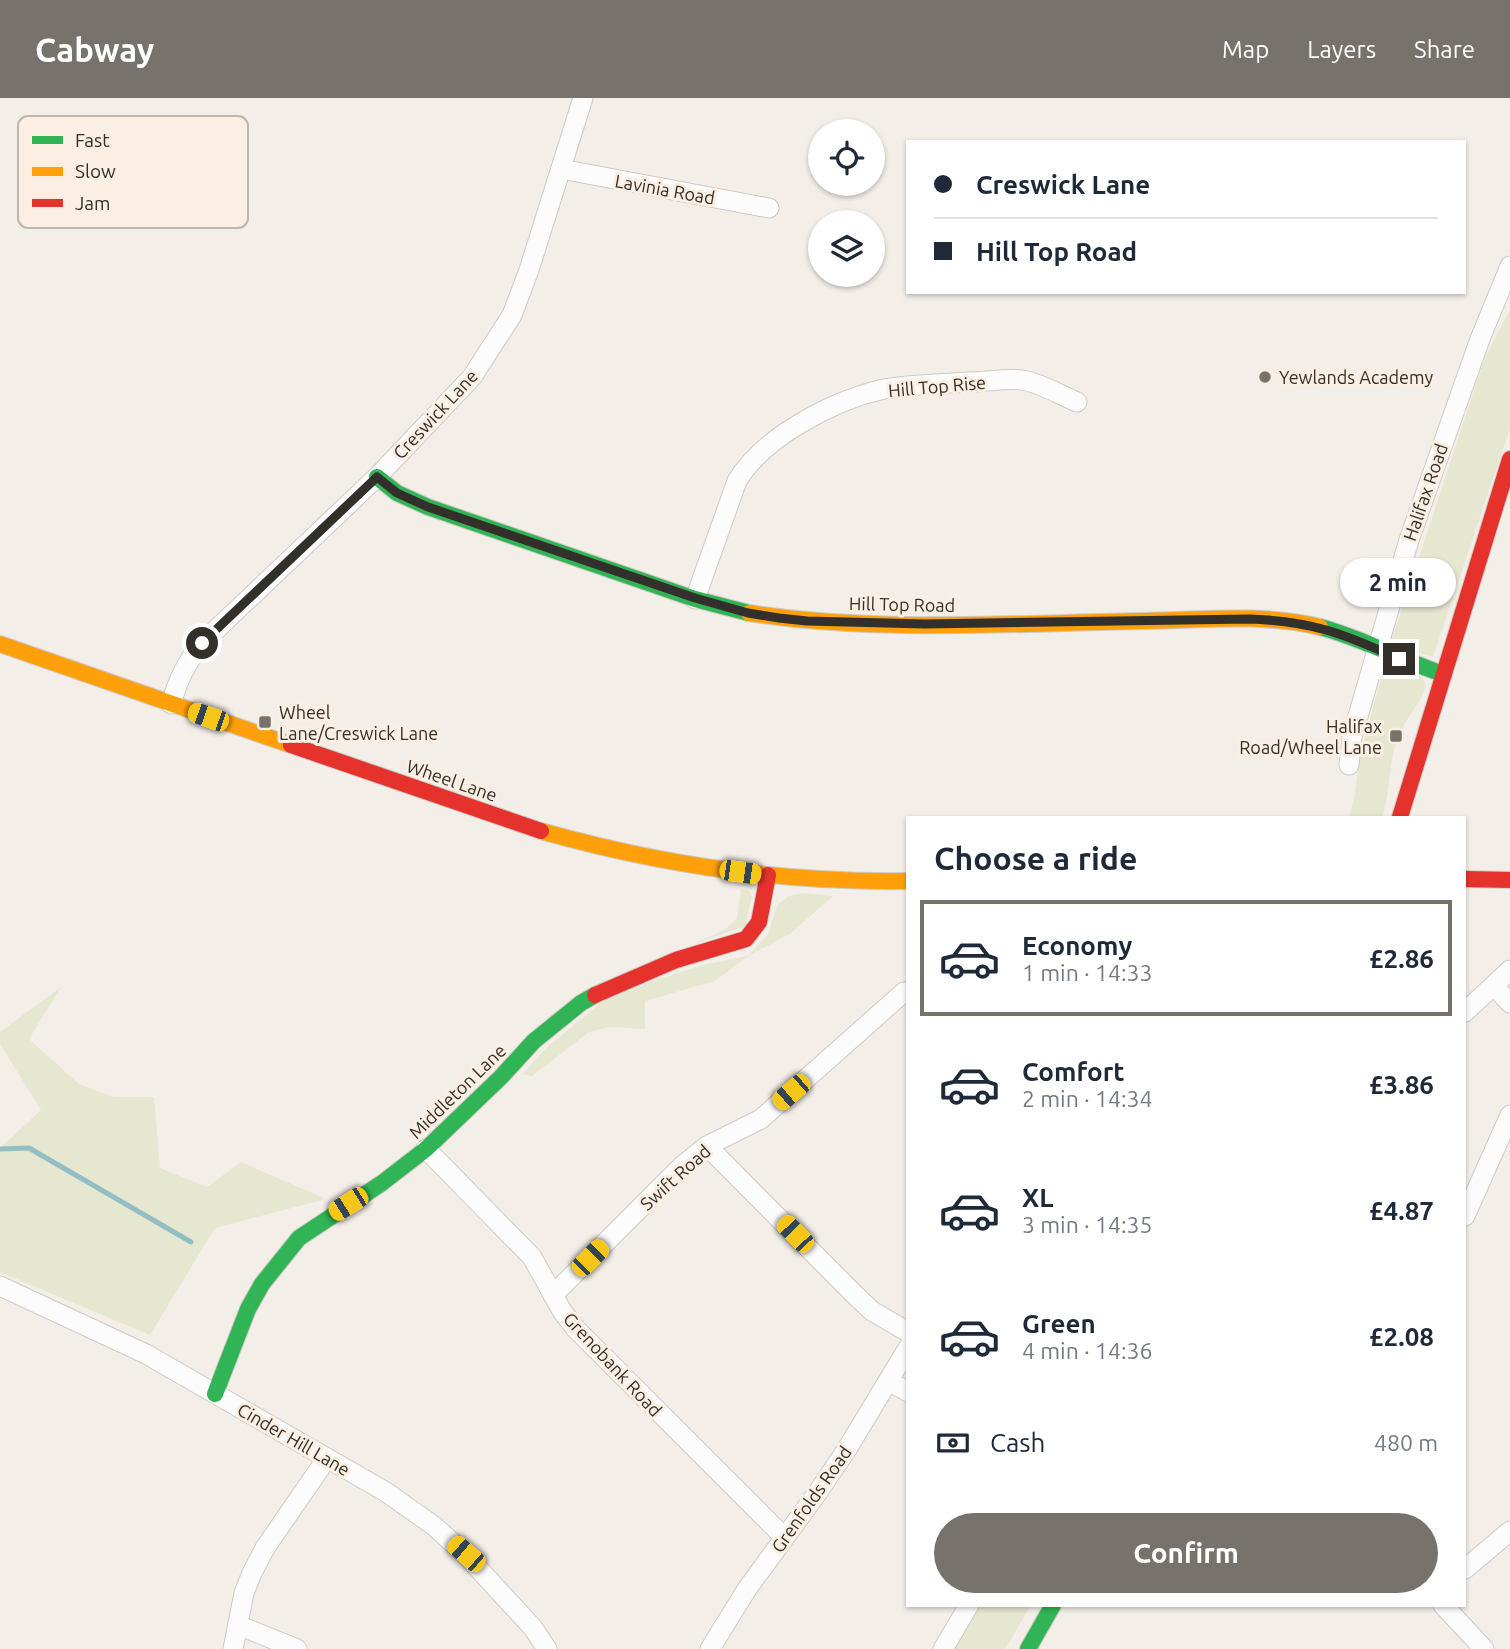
<!DOCTYPE html>
<html lang="en">
<head>
<meta charset="utf-8">
<style>
	:root { --surface:#fff; --page:#f2f2f3; --text:#1f2937; --muted:#747a83; --line:#e0e1e3; --accent:#77726c }
	body { margin:0; font-family:Ubuntu,sans-serif; background:var(--page); color:var(--text); height:100vh; display:flex; flex-direction:column; font-size:26px; white-space:nowrap }
	* { box-sizing:border-box; margin:0 }
	p { font-size:23px; color:var(--muted) }
	.icon { flex:none; width:38px; height:38px; fill:none; stroke:currentColor; stroke-width:2; stroke-linecap:round; stroke-linejoin:round }
	.map { position:relative; flex:1; overflow:hidden }
	.sheet { position:absolute; left:906px; top:718px; width:560px; height:791px; display:flex; flex-direction:column; background:var(--surface); border-radius:0px; box-shadow:0 2px 5px #0004 }
	.sheet>* { flex:none }
	.hud { position:absolute; left:906px; top:42px; width:560px; height:154px; border-radius:0px; box-shadow:0 2px 5px #0004; display:grid; align-content:center; height:154px; padding:0 28px; background:var(--surface) }
	.buttons { position:absolute; left:808px; top:21px; display:grid; gap:14px }
	.buttons a { display:grid; place-items:center; width:77px; height:77px; border-radius:50%; background:var(--surface); box-shadow:0 2px 5px #0004; font-size:35px }
	.end { position:absolute; width:32px; height:32px; margin:-16px; border:9px solid #332f2a; background:#fff; box-shadow:0 0 0 4px #fff }
	.from { border-radius:50% }
	.bubble { position:absolute; height:49px; border-radius:24px; background:var(--surface); box-shadow:0 2px 5px #0004; font-size:23px; font-weight:700; line-height:49px; text-align:center }
	.car { position:absolute; width:21px; height:42px; margin:-21px -10px; border-radius:9px; box-shadow:0 0 5px 2px #0007; background:linear-gradient(#f5c518 24%,#345 0 40%,#f5c518 0 76%,#345 0 86%,#f5c518 0) }
	.hud b { display:flex; align-items:center; gap:24px; height:66px; font-size:26px }
	.hud b+b { border-top:2px solid var(--line) }
	.hud i { width:18px; height:18px; background:var(--text) }
	ul { padding:0; list-style:none }
	li { display:flex; align-items:center; gap:21px; height:116px; margin:0 14px 10px; padding:0 14px; border:4px solid transparent; border-radius:0px }
	li div { flex:1 }
	li b { display:block; font-size:26px }
	li em { font-style:normal; font-weight:700 }
	li.active { border-color:var(--accent) }
	li>.icon { width:63px; height:63px; stroke-width:1.5 }
	h2 { padding:0 28px; font-size:32px; line-height:84px }
	.pay { display:flex; align-items:center; gap:18px; height:77px; padding:0 28px; font-size:26px }
	.pay p { margin-inline-start:auto }
	.action { display:flex; gap:14px; margin-top:auto; padding:14px 28px }
	.action a { flex:1; height:80px; border-radius:42px; background:var(--accent); color:#fff; font-size:28px; font-weight:700; line-height:80px; text-align:center }
	header { display:flex; align-items:center; gap:42px; box-sizing:border-box; height:98px; padding:0 35px; background:var(--accent); color:#fff }
	header strong { font-size:33px }
	nav { display:flex; gap:38px; margin-inline-start:auto; font-size:24px }
	.map>svg:first-child { display:block }
	.green { fill:#e6e7d1 }
	.lines { fill:none; stroke-linecap:round; stroke-linejoin:round }
	.stream { stroke:#93bec4; stroke-width:5 }
	.street-casing { stroke:#cec9c4; stroke-width:21 }
	.fast-casing { stroke:#cec9c4; stroke-width:18 }
	.slow-casing { stroke:#cec9c4; stroke-width:18 }
	.jam-casing { stroke:#cec9c4; stroke-width:18 }
	.street { stroke:#fdfcfc; stroke-width:19 }
	.fast { stroke:#30b455; stroke-width:16 }
	.slow { stroke:#ff9f0a; stroke-width:16 }
	.jam { stroke:#e5322d; stroke-width:16 }
	.route { stroke:#332f2a; stroke-width:9 }
	.poi-dot { fill:#77726c; stroke:#faefe2; stroke-width:2.5 }
	.labels { text-anchor:middle; dominant-baseline:central; stroke-width:6; stroke-linejoin:round; paint-order:stroke }
	.street-label { font-size:18px; fill:#332f2a; stroke:#faefe2 }
	.poi-label { font-size:18px; fill:#332f2a; stroke:#faefe2; text-anchor:start }
	.key { fill:#faefe2; stroke:#beb5ab; stroke-width:2 }
	.key-label { font-size:19px; fill:#332f2a }
</style>
</head>
<body>
<header>
<strong>Cabway</strong>
<nav><a>Map</a><a>Layers</a><a>Share</a></nav>
</header>
<div class="map">
<svg width="1510" height="1551" viewBox="0 0 1510 1551">
	<rect width="100%" height="100%" fill="#f4eee8"/>
	<!-- green -->
	<g class="green">
		<polygon points="1510,211 1510,330 1433,559 1390,547 1484,262"/>
		<path d="M1393,569L1421,578L1426,588C1420,607 1406,619 1399,637C1388,663 1391,693 1382,719H1349L1354,701L1361,653L1383,573Z"/>
		<polygon points="741,791 748,792 752,798 745,828 691,847 724,832 737,821"/>
		<polygon points="803,795 833,798 790,836 748,858 715,883 645,903 645,931 610,929 589,934 532,978 523,976 545,951 602,904 655,882 703,867 748,858 768,837 777,807 789,798"/>
		<polygon points="61,889 29,941 79,986 113,999 154,999 160,1070 207,1089 241,1064 326,1101 215,1130 150,1237 0,1174 0,1050 41,1012 0,946 0,934"/>
		<polygon points="981,1507 1031,1507 1005,1551 950,1551"/>
	</g>
	<g class="lines">
		<!-- stream -->
		<polyline class="stream" points="0,1051 29,1050 191,1144"/>
		<!-- street casing -->
		<g class="street-casing">
			<g id="street">
				<polyline points="561,71 769,110"/>
				<path d="M695,501L737,383C763,339 834,302 884,291C911,286 941,286 969,284C986,284 1006,280 1022,282C1041,285 1060,297 1077,304"/>
				<path d="M171,606C178,582 186,565 202,545L377,379L472,279L512,217L529,172L583,0"/>
				<polyline points="1349,667 1352,639 1409,442 1480,241 1510,168"/>
				<polyline points="1494,888 1510,905"/>
				<polyline points="1465,914 1510,872"/>
				<polyline points="707,1048 854,1196 872,1213 908,1234"/>
				<polyline points="426,1051 532,1159 562,1213 575,1230 784,1439"/>
				<polyline points="1465,1118 1510,1017"/>
				<polyline points="0,1188 146,1256 386,1394 434,1428 465,1456 533,1530 547,1551"/>
				<polyline points="553,1197 683,1067 707,1048 761,1021 904,894"/>
				<polyline points="889,1283 908,1294"/>
				<polyline points="1465,1471 1510,1433"/>
				<polyline points="1443,1507 1484,1551"/>
				<polyline points="238,1527 297,1551"/>
				<polyline points="233,1551 244,1495 252,1475 265,1450 327,1360"/>
				<polyline points="710,1551 747,1491 818,1394 847,1351 908,1250"/>
				<polyline points="943,1551 969,1507"/>
			</g>
		</g>
		<!-- fast casing -->
		<g class="fast-casing">
			<g id="fast">
				<polyline points="377,379 397,395 428,409 695,501 749,515"/>
				<path d="M1320,529C1362,540 1402,562 1443,576"/>
				<polyline points="215,1296 248,1211 262,1186 299,1140 382,1085 426,1051 501,979 534,943 581,905 595,897"/>
				<polyline points="1028,1551 1053,1507"/>
			</g>
		</g>
		<!-- slow casing -->
		<g class="slow-casing">
			<g id="slow">
				<path d="M749,515C875,535 1017,525 1145,523C1202,522 1264,515 1320,529"/>
				<polyline points="0,546 291,647"/>
				<path d="M541,733C661,767 783,785 908,783"/>
			</g>
		</g>
		<!-- jam casing -->
		<g class="jam-casing">
			<g id="jam">
				<polyline points="291,647 541,733"/>
				<polyline points="1400,719 1510,361"/>
				<polyline points="1465,781 1510,782"/>
				<polyline points="595,897 676,862 746,841 759,824 768,777"/>
			</g>
		</g>
		<!-- street -->
		<use href="#street" class="street"/>
		<!-- fast -->
		<use href="#fast" class="fast"/>
		<!-- slow -->
		<use href="#slow" class="slow"/>
		<!-- jam -->
		<use href="#jam" class="jam"/>
	</g>
	<g class="lines">
		<!-- route -->
		<path class="route" d="M202,545L377,379L397,395L428,409L695,500L748,515L779,520L807,523L925,526L1249,521C1311,523 1343,535 1399,561"/>
	</g>
	<!-- markers -->
	<g class="poi-dot">
		<circle cx="1265" cy="279" r="7"/>
		<rect x="258" y="617" width="14" height="14" rx="3.5"/>
		<rect x="1389" y="631" width="14" height="14" rx="3.5"/>
	</g>
	<g class="labels">
		<!-- street labels -->
		<g class="street-label">
			<text transform="translate(665 91) rotate(10)">Lavinia Road</text>
			<text transform="translate(937 288) rotate(-5)">Hill Top Rise</text>
			<text transform="translate(435 316) rotate(-47)">Creswick Lane</text>
			<text transform="translate(1425 394) rotate(-71)">Halifax Road</text>
			<text transform="translate(902 506) rotate(1)">Hill Top Road</text>
			<text transform="translate(452 682) rotate(19)">Wheel Lane</text>
			<text transform="translate(457 993) rotate(-44)">Middleton Lane</text>
			<text transform="translate(675 1079) rotate(-42)">Swift Road</text>
			<text transform="translate(613 1266) rotate(47)">Grenobank Road</text>
			<text transform="translate(294 1341) rotate(30)">Cinder Hill Lane</text>
			<text transform="translate(811 1401) rotate(-55)">Grenfolds Road</text>
		</g>
		<!-- poi labels -->
		<g class="poi-label">
			<text x="1279" y="279">Yewlands Academy</text>
			<text x="279" y="614">Wheel<tspan x="279" dy="21">Lane/Creswick Lane</tspan></text>
			<text x="1382" y="628" text-anchor="end">Halifax<tspan x="1382" dy="21">Road/Wheel Lane</tspan></text>
		</g>
	</g>
	<!-- legend -->
	<rect x="18" y="18" width="230" height="112" rx="10" class="key"/>
	<rect x="32" y="38" width="31" height="8" fill="#30b455"/>
	<rect x="32" y="69" width="31" height="9" fill="#ff9f0a"/>
	<rect x="32" y="101" width="31" height="8" fill="#e5322d"/>
	<g class="key-label">
		<text x="75" y="49">Fast</text>
		<text x="75" y="80">Slow</text>
		<text x="75" y="112">Jam</text>
	</g>
</svg>
<div class="buttons">
<a><svg class="icon" aria-label="locate" viewBox="0 0 24 24"><circle cx="12" cy="12" r="6"/><path d="M12 2v4M12 18v4M2 12h4M18 12h4"/></svg></a>
<a><svg class="icon" aria-label="layers" viewBox="0 0 24 24"><path d="M12 4l9 5-9 5-9-5zM3 14l9 5 9-5"/></svg></a>
</div>
<i class="end from" style="left:202px;top:545px"></i>
<i class="end" style="left:1399px;top:561px"></i>
<div class="bubble" style="left:1340px;top:460px;width:116px">2 min</div>
<i class="car" style="left:208px;top:619px;rotate:289deg"></i>
<i class="car" style="left:740px;top:774px;rotate:98deg"></i>
<i class="car" style="left:791px;top:994px;rotate:229deg"></i>
<i class="car" style="left:348px;top:1106px;rotate:238deg"></i>
<i class="car" style="left:795px;top:1136px;rotate:316deg"></i>
<i class="car" style="left:590px;top:1160px;rotate:45deg"></i>
<i class="car" style="left:466px;top:1456px;rotate:311deg"></i>
<div class="hud">
<b><i class="from"></i>Creswick Lane</b>
<b><i></i>Hill Top Road</b>
</div>
<section class="sheet">
<h2>Choose a ride</h2>
<ul>
<li class="active"><svg class="icon" aria-label="car" viewBox="0 0 24 24"><path d="M5 17H2v-5l4-1 3-4h7l3 4 3 1v5h-3M9 17h6M6 11h13"/><circle cx="7" cy="17" r="2"/><circle cx="17" cy="17" r="2"/></svg><div><b>Economy</b><p>1 min · 14:33</p></div><em>£2.86</em></li>
<li><svg class="icon" aria-label="car" viewBox="0 0 24 24"><path d="M5 17H2v-5l4-1 3-4h7l3 4 3 1v5h-3M9 17h6M6 11h13"/><circle cx="7" cy="17" r="2"/><circle cx="17" cy="17" r="2"/></svg><div><b>Comfort</b><p>2 min · 14:34</p></div><em>£3.86</em></li>
<li><svg class="icon" aria-label="car" viewBox="0 0 24 24"><path d="M5 17H2v-5l4-1 3-4h7l3 4 3 1v5h-3M9 17h6M6 11h13"/><circle cx="7" cy="17" r="2"/><circle cx="17" cy="17" r="2"/></svg><div><b>XL</b><p>3 min · 14:35</p></div><em>£4.87</em></li>
<li><svg class="icon" aria-label="car" viewBox="0 0 24 24"><path d="M5 17H2v-5l4-1 3-4h7l3 4 3 1v5h-3M9 17h6M6 11h13"/><circle cx="7" cy="17" r="2"/><circle cx="17" cy="17" r="2"/></svg><div><b>Green</b><p>4 min · 14:36</p></div><em>£2.08</em></li>
</ul>
<div class="pay"><svg class="icon" aria-label="cash" viewBox="0 0 24 24"><path d="M3 7h18v10H3z"/><circle cx="12" cy="12" r="2"/></svg>Cash<p>480 m</p></div>
<div class="action"><a>Confirm</a></div>
</section>
</div>
</body>
</html>
